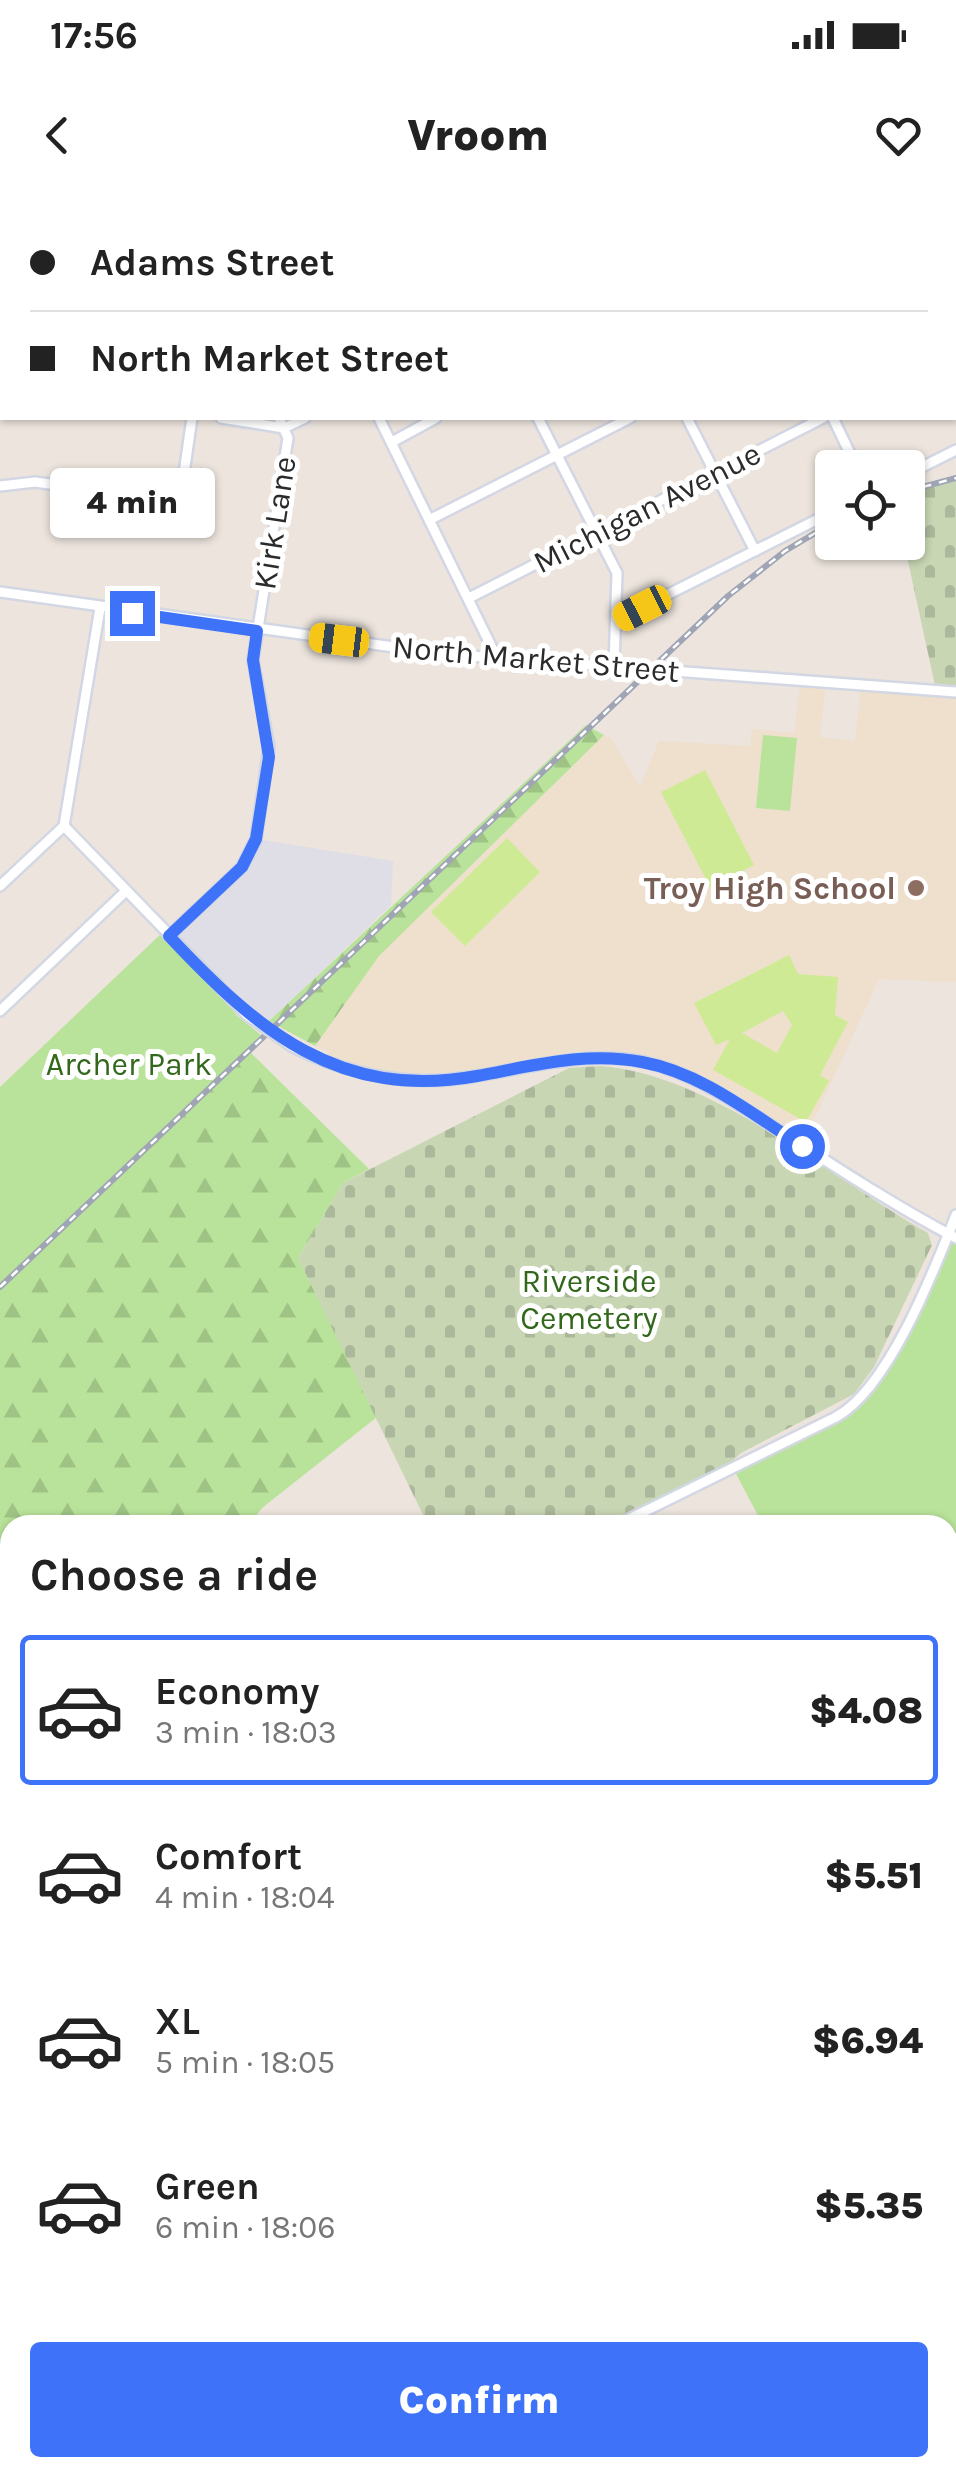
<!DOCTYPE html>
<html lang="en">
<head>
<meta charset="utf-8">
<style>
	:root { --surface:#fff; --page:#f2f2f2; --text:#222; --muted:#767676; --line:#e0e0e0; --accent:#3e72f8 }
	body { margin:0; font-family:Karla,sans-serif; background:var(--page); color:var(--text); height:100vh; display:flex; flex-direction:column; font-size:38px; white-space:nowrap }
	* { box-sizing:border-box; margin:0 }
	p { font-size:32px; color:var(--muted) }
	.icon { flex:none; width:55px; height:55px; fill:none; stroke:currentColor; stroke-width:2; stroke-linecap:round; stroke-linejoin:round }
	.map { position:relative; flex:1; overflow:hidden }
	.sheet { position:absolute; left:0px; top:1315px; width:958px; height:962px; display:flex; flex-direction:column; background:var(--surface); border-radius:30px 30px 0 0; box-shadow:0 2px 8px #0004 }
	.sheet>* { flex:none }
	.guide { position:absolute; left:0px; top:0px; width:958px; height:220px; box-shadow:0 2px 8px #0004; display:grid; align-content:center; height:220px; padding:0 30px; background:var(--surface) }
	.controls { position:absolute; left:815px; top:250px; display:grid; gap:20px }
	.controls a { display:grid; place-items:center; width:110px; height:110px; border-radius:10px; background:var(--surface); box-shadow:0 2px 8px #0004; font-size:50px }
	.end { position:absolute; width:45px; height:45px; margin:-22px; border:12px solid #3e72f8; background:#fff; box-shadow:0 0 0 5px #fff }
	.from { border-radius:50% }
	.bubble { position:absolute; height:70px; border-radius:10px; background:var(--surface); box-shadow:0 2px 8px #0004; font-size:32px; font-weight:800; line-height:70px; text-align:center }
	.car { position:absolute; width:30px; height:60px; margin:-30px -15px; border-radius:12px; box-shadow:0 0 8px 2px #0007; background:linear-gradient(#f5c518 24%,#345 0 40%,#f5c518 0 76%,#345 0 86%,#f5c518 0) }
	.guide b { display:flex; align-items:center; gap:35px; height:95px; font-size:38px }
	.guide b+b { border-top:2px solid var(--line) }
	.guide i { width:25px; height:25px; background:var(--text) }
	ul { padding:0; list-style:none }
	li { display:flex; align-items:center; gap:30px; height:150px; margin:0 20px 15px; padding:0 10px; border:5px solid transparent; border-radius:10px }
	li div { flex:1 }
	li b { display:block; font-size:38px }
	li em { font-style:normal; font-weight:800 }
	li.on { border-color:var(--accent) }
	li>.icon { width:90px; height:90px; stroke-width:1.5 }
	h2 { padding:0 30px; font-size:45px; line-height:120px }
	.action { display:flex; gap:20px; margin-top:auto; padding:20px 30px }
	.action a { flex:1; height:115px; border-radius:10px; background:var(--accent); color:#fff; font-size:40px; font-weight:800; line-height:115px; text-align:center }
	.status { display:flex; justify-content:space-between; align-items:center; height:70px; padding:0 50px; background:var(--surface); direction:ltr }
	.status svg { height:28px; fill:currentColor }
	header { display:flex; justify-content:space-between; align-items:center; height:130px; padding:0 30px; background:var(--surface); font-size:45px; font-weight:800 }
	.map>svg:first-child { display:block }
	.industrial { fill:#dfdde5 }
	.education { fill:#eee0cc }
	.forest { fill:url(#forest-firs) }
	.cemetery { fill:url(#cemetery-stones) }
	.park { fill:#b9e39a }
	.pitch { fill:#ceea95; fill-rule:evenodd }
	.water { fill:url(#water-waves) }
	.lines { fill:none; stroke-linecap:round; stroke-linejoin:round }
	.minor-casing { stroke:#d2d7e3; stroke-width:14 }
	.major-casing { stroke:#c4c4c4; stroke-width:15 }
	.minor { stroke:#fff; stroke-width:9 }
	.major { stroke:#efc05f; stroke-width:10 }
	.rail-casing { stroke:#9fa5b5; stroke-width:6 }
	.rail { stroke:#fff; stroke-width:2.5; stroke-dasharray:8; stroke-linecap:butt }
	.minor-bridge-casing { stroke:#d2d7e3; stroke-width:14; stroke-linecap:butt }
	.minor-bridge { stroke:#fff; stroke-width:9 }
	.route { stroke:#3e72f8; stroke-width:12 }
	.education-dot { fill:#8d6e63; stroke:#fff; stroke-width:4 }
	.labels { text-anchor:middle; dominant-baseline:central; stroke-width:10; stroke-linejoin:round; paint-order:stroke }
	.street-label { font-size:32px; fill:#2b2b2b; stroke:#fff }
	.education-label { font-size:32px; font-weight:bold; fill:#785e54; stroke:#fff; text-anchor:end }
	.park-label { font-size:32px; fill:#32681b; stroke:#fff }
</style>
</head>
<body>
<div class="status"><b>17:56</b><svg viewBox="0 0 49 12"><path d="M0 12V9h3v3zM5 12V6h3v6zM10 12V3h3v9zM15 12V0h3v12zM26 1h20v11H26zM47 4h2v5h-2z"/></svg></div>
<header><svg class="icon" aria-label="back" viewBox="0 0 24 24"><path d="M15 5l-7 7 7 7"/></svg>Vroom<svg class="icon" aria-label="heart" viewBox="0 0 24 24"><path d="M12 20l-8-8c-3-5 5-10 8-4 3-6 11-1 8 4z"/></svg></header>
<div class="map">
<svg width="956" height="2277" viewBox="0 0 956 2277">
	<defs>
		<pattern id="forest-firs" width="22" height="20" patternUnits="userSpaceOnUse" patternTransform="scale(2.5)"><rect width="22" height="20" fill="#b9e39a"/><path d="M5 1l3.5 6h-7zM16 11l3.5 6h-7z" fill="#9fc385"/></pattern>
		<pattern id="cemetery-stones" width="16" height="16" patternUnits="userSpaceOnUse" patternTransform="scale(2.5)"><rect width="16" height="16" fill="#c8d6b4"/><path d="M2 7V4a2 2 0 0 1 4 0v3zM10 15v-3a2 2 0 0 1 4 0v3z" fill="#acb89b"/></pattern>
		<pattern id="water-waves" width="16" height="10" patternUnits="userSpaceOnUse" patternTransform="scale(2.5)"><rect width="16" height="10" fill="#71d8ee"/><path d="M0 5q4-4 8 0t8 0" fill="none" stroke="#62bacc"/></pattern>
	</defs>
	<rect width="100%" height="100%" fill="#ece4dd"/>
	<!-- industrial -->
	<polygon class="industrial" points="256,639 393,661 391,705 269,821 204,774 169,736 242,667"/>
	<!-- education -->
	<polygon class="education" points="801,479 826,481 820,537 855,541 861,483 956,492 956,782 879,779 802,946 697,880 615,858 440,881 335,866 327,851 315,846 379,756 604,535 612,539 640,587 659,541 750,546 752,529 794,533"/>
	<!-- forest -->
	<g class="forest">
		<polygon points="586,525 604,535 379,756 315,846 269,821"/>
		<polygon points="250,852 369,969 343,983 298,1058 377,1217 262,1308 249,1325 10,1325 10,1462 0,1444 0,1083"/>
		<polygon points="18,2268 97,2268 90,2277 25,2277"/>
	</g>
	<!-- cemetery -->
	<g class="cemetery">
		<polygon points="956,280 956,492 936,490 904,343 908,293"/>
		<path d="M600,866C711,874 830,977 928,1033L932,1045L874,1167L854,1194L741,1253L731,1262L733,1268L617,1325H428L298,1058L343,983L569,868Z"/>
	</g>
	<!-- park -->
	<g class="park">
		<polygon points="763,535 797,538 790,611 756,608"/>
		<polygon points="164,731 232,803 236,815 261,835 122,974 0,1083 0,887"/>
		<polygon points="949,1034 956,1038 956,1389 948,1391 948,1325 763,1325 733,1268 845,1212 873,1187"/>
		<polygon points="10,1626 10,2268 18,2268 25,2277 0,2277 0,1631"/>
		<polygon points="948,1910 956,1922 956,2277 500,2277 494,2268 948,2268"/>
		<polygon points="313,2268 424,2268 430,2277 300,2277"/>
	</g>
	<!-- pitch -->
	<g class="pitch">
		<polygon points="705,570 754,665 710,687 661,592"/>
		<polygon points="507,638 540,672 465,746 431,712"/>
		<path d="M789,755L798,774L838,777L835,815L848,822L820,875L829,881L806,922L713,870L730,839L716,845L694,803ZM783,811L792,825L777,853L742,833Z"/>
	</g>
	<!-- water -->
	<g class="water">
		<polygon points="956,1420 956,1489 948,1495 948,1428"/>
		<polygon points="97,2268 122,2268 125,2274 139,2268 238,2268 223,2277 90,2277"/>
	</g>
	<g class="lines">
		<!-- minor casing -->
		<g class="minor-casing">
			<g id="minor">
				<polyline points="284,0 286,2"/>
				<polyline points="385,0 387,2"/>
				<polyline points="485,0 486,2"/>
				<polyline points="601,0 603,2"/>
				<polyline points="811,0 812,2"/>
				<polyline points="16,2 19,0"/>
				<polyline points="164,2 167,0"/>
				<polyline points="855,2 860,0"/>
				<polyline points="0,15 2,13"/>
				<polyline points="0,128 2,126"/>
				<polyline points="0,185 2,185"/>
				<polyline points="221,218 284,228 305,218"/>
				<polyline points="379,218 497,458"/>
				<polyline points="538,218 617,373 614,467"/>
				<polyline points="687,218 755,351"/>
				<polyline points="833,218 857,268"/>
				<polyline points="392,242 436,218"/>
				<polyline points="908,274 956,250"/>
				<polyline points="0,286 35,282 175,302 181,294 192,218"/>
				<polyline points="431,319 630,218"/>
				<polyline points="0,392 444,454 956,492"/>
				<polyline points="469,398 823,218"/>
				<polyline points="617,420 832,312"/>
				<polyline points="64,626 247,815"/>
				<polyline points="0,686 64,626 100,408"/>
				<polyline points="169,736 242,667 256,639 269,547 253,460 288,238 279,218"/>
				<polyline points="0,811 126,691"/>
				<path d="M293,847C349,875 409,887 471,877C529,868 585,850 644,862C697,873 741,907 786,935C842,971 897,1007 956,1038"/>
				<path d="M617,1325L836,1217C888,1189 934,1071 956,1015"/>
				<polyline points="0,1631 10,1626"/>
			</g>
		</g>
		<!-- major casing -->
		<g class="major-casing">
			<g id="major">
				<polyline points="925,0 925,2"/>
				<polyline points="955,153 956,158"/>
				<polyline points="948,1815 956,1808"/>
				<polyline points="300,2277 313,2268"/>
			</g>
		</g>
		<!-- minor -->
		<use href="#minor" class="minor"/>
		<!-- major -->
		<use href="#major" class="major"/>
		<!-- rail casing -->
		<g class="rail-casing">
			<g id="rail">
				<polyline points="908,291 956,278"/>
				<polyline points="0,1087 728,396 785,351 832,323"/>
			</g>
		</g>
		<!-- rail -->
		<use href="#rail" class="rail"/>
		<!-- minor-bridge casing -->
		<g class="minor-bridge-casing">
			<polyline id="minor-bridge" points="247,815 293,847"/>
		</g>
		<!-- minor-bridge -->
		<use href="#minor-bridge" class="minor-bridge"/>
	</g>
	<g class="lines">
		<!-- route -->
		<path class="route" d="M132,413L257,431L253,460L269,557L256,639L242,667L169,736C257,830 339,901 477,876C532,866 586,851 642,862C702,873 752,914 802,946"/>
	</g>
	<!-- markers -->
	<circle class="education-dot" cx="916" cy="688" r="10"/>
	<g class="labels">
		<!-- street labels -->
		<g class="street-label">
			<text transform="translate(647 308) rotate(-27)">Michigan Avenue</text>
			<text transform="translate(275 323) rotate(-81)">Kirk Lane</text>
			<text transform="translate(536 459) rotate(5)">North Market Street</text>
		</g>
		<!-- education labels -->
		<g class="education-label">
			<text x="896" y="688">Troy High School</text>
		</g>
		<!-- park labels -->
		<g class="park-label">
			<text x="129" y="864">Archer Park</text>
			<text x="589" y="1081">Riverside<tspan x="589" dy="37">Cemetery</tspan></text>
		</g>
	</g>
</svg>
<div class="controls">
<a><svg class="icon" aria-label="locate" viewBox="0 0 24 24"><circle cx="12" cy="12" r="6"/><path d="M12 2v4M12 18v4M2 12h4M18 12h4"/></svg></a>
</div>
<i class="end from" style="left:802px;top:946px"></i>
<i class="end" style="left:132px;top:413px"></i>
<div class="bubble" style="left:50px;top:268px;width:165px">4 min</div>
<i class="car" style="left:642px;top:408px;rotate:243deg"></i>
<i class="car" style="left:339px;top:440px;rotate:277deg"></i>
<div class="guide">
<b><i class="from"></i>Adams Street</b>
<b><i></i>North Market Street</b>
</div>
<section class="sheet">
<h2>Choose a ride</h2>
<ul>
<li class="on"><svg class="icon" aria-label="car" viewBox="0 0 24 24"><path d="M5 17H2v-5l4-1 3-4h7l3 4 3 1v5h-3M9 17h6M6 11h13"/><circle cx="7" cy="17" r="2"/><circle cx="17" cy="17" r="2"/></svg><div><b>Economy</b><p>3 min · 18:03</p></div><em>$4.08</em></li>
<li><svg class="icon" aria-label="car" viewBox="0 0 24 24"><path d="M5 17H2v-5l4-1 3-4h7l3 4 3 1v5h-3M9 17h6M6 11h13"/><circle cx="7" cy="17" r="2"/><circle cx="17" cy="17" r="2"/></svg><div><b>Comfort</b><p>4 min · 18:04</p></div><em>$5.51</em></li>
<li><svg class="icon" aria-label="car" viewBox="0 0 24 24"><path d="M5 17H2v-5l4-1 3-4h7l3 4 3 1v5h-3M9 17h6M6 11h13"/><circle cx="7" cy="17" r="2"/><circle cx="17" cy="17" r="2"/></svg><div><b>XL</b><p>5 min · 18:05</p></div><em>$6.94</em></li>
<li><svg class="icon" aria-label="car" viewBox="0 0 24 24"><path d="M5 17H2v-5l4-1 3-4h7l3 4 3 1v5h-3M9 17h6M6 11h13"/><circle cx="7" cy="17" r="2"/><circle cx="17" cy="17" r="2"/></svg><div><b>Green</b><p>6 min · 18:06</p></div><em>$5.35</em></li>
</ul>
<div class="action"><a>Confirm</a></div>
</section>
</div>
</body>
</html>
